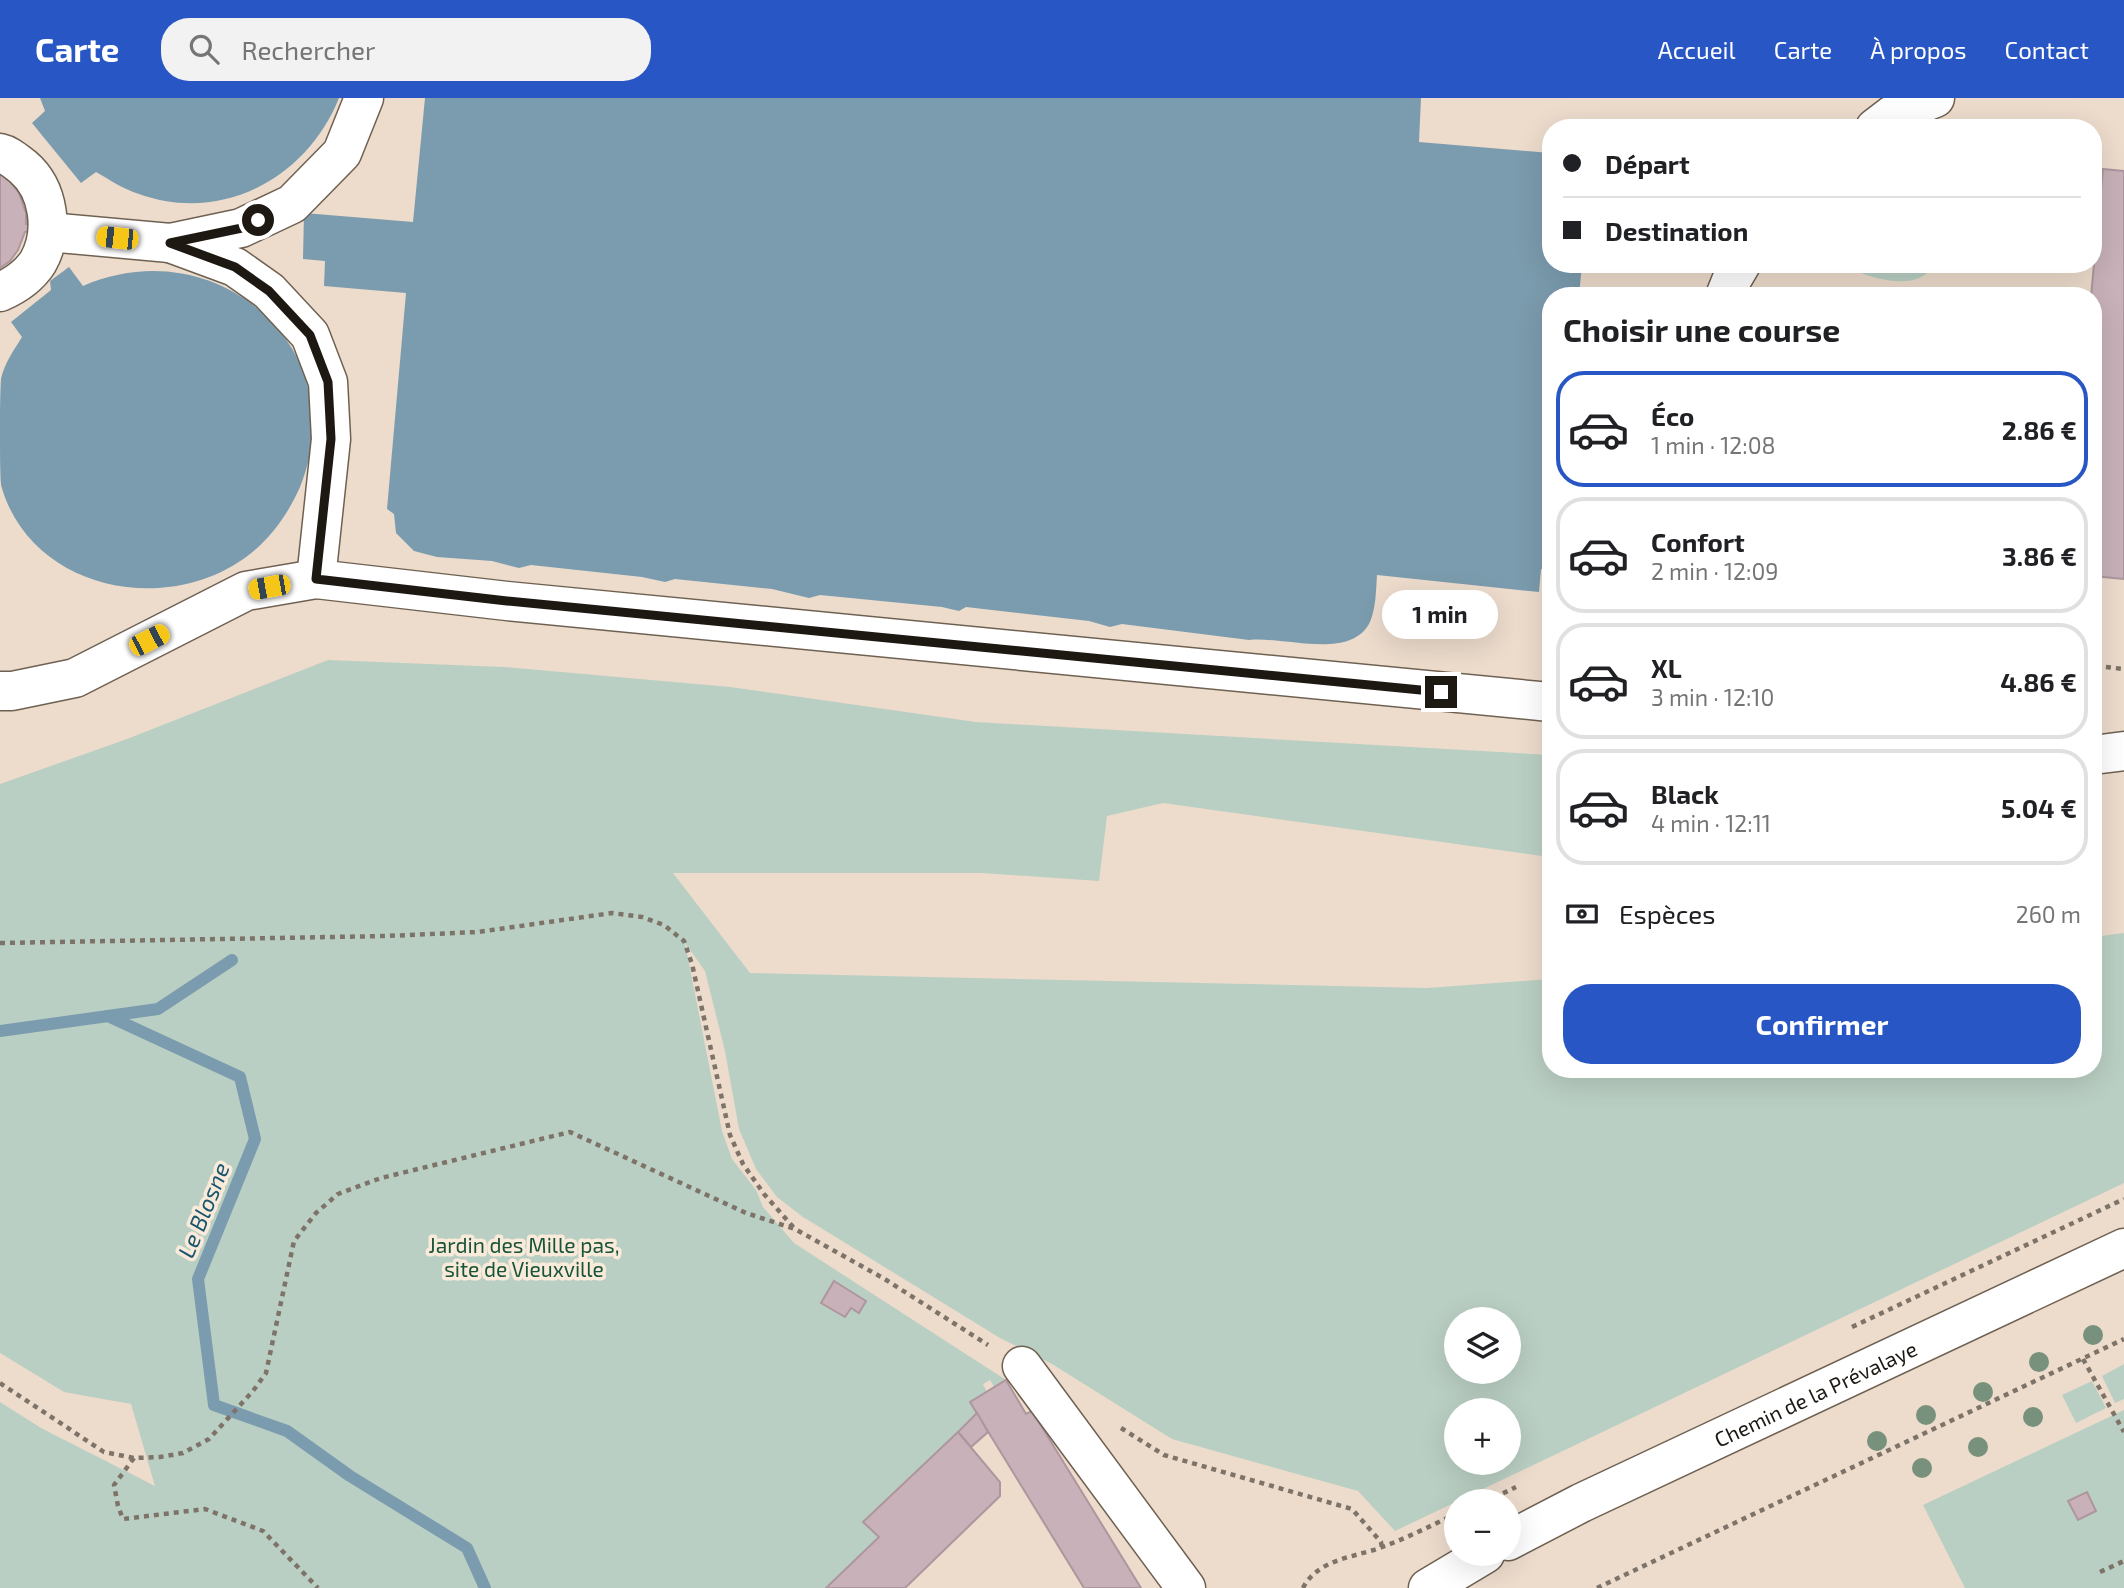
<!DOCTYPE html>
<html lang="fr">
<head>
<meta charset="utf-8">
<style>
	:root { --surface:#fff; --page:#f2f2f2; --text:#202124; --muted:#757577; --line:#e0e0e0; --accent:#2857c5 }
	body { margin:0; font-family:"Exo 2",sans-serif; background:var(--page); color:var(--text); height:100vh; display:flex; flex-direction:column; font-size:26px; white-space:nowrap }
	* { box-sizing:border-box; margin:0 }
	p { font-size:23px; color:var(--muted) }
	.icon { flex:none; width:38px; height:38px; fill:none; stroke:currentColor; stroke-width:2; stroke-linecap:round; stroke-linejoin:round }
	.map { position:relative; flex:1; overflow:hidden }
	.panel { position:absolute; left:1542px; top:189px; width:560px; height:791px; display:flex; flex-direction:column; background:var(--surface); border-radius:28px; box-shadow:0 7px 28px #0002 }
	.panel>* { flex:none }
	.banner { position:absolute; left:1542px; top:21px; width:560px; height:154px; border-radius:28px; box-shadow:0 7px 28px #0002; display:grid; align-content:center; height:154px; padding:0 21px; background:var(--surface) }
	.tools { position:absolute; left:1444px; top:1209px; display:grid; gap:14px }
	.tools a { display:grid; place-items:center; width:77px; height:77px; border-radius:50%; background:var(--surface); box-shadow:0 7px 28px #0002; font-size:35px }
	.end { position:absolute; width:32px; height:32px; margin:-16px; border:9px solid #1d1812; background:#fff; box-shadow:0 0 0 4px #fff }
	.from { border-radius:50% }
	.bubble { position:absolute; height:49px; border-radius:24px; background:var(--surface); box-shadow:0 7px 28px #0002; font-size:23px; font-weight:700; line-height:49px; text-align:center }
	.car { position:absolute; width:21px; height:42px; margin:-21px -10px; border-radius:9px; box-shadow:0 0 5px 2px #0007; background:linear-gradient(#f5c518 24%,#345 0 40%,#f5c518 0 76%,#345 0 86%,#f5c518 0) }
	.banner b { display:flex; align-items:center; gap:24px; height:66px; font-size:26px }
	.banner b+b { border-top:2px solid var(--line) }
	.banner i { width:18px; height:18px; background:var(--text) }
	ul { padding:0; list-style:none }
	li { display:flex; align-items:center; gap:21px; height:116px; margin:0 14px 10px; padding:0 7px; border:4px solid var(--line); border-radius:28px }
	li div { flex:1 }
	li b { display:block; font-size:26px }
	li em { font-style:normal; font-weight:700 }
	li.active { border-color:var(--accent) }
	li>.icon { width:63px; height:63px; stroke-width:1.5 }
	h2 { padding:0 21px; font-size:32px; line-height:84px }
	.pay { display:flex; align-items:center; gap:18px; height:77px; padding:0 21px; font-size:26px }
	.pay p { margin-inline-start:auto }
	.cta { display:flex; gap:14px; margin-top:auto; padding:14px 21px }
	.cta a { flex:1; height:80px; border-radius:28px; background:var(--accent); color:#fff; font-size:28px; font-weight:700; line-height:80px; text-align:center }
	header { display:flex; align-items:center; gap:42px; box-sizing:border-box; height:98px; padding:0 35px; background:var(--accent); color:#fff }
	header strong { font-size:33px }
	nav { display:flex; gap:38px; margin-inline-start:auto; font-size:24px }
	.search { width:490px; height:63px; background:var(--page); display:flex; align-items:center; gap:18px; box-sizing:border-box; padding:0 24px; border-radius:28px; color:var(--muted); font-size:26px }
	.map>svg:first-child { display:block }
	.green { fill:#bacfc3; fill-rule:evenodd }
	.water { fill:#7b9cae }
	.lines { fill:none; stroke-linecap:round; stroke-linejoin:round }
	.stream { stroke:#7b9cae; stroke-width:12 }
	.building { fill:#c8b1b8; stroke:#ad969d; stroke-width:2 }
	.minor-casing { stroke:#6f6152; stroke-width:41 }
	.path { stroke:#7e7368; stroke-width:4.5; stroke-dasharray:5 5; stroke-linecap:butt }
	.minor { stroke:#fff; stroke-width:38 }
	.tree { fill:#77917c }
	.route { stroke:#1d1812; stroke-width:9 }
	.labels { text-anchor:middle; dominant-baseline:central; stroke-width:7; stroke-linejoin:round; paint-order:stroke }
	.park-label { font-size:21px; fill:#17543a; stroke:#faead9 }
	.street-label { font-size:21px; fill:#1d1812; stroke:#faead9 }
	.water-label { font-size:23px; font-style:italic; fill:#175570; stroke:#faead9 }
</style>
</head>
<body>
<header>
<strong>Carte</strong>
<div class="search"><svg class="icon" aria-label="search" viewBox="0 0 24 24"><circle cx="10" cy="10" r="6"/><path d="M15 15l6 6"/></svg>Rechercher</div>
<nav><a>Accueil</a><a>Carte</a><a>À propos</a><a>Contact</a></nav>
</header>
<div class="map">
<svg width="2124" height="1490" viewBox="0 0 2124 1490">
	<rect width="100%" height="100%" fill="#eddccc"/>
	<!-- green -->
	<g class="green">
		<path d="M1844,166H1937C1932,171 1926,177 1919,180C1900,189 1861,178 1844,166Z"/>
		<path d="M328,562L504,569L730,589L976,624L1550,657V756L1542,758L1163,705L1107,718L1099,783L981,775H673L750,875L1427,890L1550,881V971H2093V839L2124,835V1085L1395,1433L1358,1393L1172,1341L1052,1266L1000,1240L803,1119L777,1099L756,1071L739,1031L725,953L705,873L685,845L722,1033L732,1061L756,1092L763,1109L794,1145L1006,1282L994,1289L990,1282L983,1286L987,1294L977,1315L864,1424L879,1439L826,1490H0V1304L41,1330L155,1388L131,1306L64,1294L0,1255V686L127,641ZM1456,1222H1508V1274H1456ZM1456,1312H1508V1365H1456Z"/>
		<polygon points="2124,1266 2124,1301 2115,1305 2102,1278"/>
		<polygon points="2092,1283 2106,1310 2076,1325 2062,1297"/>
		<polygon points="2124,1312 2124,1490 1965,1490 1923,1407"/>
	</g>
	<!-- water -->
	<g class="water">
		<path d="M40,0H339C307,80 222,126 139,96C123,91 110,82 96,74L81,85L32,25L45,13Z"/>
		<path d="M425,0H1421L1419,44L1550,55V166H1582L1579,198H1550V473L1541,471L1539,494L1377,477C1376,492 1376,510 1370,524C1351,563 1284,538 1249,542L1122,526L1110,529L1089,523L966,509L959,513L942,509L820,497L809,500L772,491L675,481L665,484L642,479L531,467L519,470L492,463L437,459L414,453L396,435L394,416L387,411L406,195L324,188L325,163L303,161L304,115L413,124Z"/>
		<path d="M69,169L83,188C216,130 356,250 300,389C289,414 272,439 250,456C169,520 30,493 1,387C0,372 0,351 0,334C0,318 0,297 1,281C4,266 14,252 22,239L11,224L51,192L50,183Z"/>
	</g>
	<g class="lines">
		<!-- stream -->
		<g class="stream">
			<polyline points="108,918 158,911 232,862"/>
			<polyline points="0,933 108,918 240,979 255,1041 198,1181 214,1307 287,1333 350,1378 467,1450 485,1490"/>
		</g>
	</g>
	<!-- building -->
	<g class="building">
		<polygon points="2103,71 2124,73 2124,481 2093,478 2091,198"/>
		<polygon points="0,76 9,82 19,95 26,115 26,126 31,126 31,133 25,134 18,152 10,163 0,170"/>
		<polygon points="834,1183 866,1203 859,1215 851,1210 845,1219 821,1205"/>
		<polygon points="1006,1282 1026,1316 1032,1313 1141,1490 1084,1490 970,1304"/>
		<polygon points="977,1315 988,1334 971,1349 958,1334"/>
		<polygon points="958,1334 1000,1384 1000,1398 905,1490 826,1490 879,1439 863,1424"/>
		<polygon points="2087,1394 2096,1413 2078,1422 2068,1403"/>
	</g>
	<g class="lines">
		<!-- minor casing -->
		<g class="minor-casing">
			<g id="minor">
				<polyline points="1875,30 1892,17 1935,0"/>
				<path d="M0,55C9,57 15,63 23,69C49,91 55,134 38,164C29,178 14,188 0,194"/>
				<polyline points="48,134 170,145"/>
				<polyline points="1725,198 1731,183 1741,166"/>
				<polyline points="316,481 331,341 328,284 310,237 269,193 235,169 170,145 241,130 292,106 342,55 364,0"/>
				<polyline points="0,593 12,593 75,580 246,493 316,481 507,503 1550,604"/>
				<polyline points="2093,657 2124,653"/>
				<polyline points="1022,1268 1186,1490"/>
				<path id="s1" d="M1508,1443L1581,1405L2124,1150"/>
				<polyline points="1428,1490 1485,1456"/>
			</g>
		</g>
		<!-- path -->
		<g class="path">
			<polyline points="2096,568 2124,571"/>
			<polyline points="0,845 386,838 478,834 612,815 642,819 664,827 684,843 692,866 730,1037 743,1066 764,1096 795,1131"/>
			<polyline points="1852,1229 2124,1101"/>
			<polyline points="2083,1261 2124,1334"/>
			<polyline points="0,1285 104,1354 134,1360 160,1359 183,1355 209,1341 253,1293 266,1275 294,1143 316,1115 338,1096 381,1080 570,1034 746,1115 795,1131 883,1180 988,1247"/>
			<polyline points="1121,1330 1164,1357 1352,1411 1381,1444 1382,1450"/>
			<polyline points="134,1360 114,1387 118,1408 123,1421 205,1411 263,1433 318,1490"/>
			<polyline points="1485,1404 1516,1389"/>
			<polyline points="2100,1474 2124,1463"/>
			<path d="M1303,1490C1318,1460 1358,1459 1385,1448C1409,1439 1432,1427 1456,1416"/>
			<polyline points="1597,1490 2124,1241"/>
		</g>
		<!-- minor -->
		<use href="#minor" class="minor"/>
	</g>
	<!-- trees -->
	<g class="tree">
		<circle cx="2093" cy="1237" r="10"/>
		<circle cx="2039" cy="1264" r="10"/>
		<circle cx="1983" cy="1294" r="10"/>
		<circle cx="1926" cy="1317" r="10"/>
		<circle cx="2033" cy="1319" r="10"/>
		<circle cx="1877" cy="1343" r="10"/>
		<circle cx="1978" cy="1349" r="10"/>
		<circle cx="1922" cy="1370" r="10"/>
	</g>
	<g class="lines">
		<!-- route -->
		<polyline class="route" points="258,122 242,130 170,145 235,169 269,193 310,237 328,284 331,341 316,481 507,503 1441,594"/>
	</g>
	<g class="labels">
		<!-- park labels -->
		<g class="park-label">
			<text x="524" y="1146">Jardin des Mille pas,<tspan x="524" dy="24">site de Vieuxville</tspan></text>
		</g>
		<!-- street labels -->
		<g class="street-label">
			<text stroke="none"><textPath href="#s1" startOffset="341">Chemin de la Prévalaye</textPath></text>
		</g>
		<!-- water labels -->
		<g class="water-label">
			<text transform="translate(203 1112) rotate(-68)">Le Blosne</text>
		</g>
	</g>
</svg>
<div class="tools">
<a><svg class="icon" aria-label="layers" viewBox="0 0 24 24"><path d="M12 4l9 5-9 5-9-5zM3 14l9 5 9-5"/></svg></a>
<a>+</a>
<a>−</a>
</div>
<i class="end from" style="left:258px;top:122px"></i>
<i class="end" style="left:1441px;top:594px"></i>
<div class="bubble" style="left:1382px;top:492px;width:116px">1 min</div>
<i class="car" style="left:117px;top:140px;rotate:276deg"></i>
<i class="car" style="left:269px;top:489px;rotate:260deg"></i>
<i class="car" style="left:149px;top:542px;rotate:63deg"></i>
<div class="banner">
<b><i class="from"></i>Départ</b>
<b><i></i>Destination</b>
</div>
<section class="panel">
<h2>Choisir une course</h2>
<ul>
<li class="active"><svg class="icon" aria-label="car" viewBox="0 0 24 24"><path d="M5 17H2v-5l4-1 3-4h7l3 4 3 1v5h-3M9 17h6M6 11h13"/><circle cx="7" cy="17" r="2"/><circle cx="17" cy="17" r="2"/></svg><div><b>Éco</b><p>1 min · 12:08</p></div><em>2.86 €</em></li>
<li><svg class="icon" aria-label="car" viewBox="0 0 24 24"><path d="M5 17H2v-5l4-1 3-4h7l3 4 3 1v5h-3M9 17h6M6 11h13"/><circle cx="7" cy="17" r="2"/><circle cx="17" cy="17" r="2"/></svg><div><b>Confort</b><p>2 min · 12:09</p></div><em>3.86 €</em></li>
<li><svg class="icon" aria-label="car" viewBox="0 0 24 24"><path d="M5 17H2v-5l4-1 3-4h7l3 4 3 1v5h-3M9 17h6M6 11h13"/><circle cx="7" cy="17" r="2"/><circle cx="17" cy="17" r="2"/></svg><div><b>XL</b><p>3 min · 12:10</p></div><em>4.86 €</em></li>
<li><svg class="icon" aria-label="car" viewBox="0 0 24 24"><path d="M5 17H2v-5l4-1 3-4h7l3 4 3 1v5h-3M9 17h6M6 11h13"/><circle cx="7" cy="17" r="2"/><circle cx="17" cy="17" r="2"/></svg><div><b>Black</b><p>4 min · 12:11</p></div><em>5.04 €</em></li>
</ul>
<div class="pay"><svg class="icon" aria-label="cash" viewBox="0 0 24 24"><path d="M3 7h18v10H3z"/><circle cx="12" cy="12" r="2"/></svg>Espèces<p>260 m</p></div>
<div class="cta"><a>Confirmer</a></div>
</section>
</div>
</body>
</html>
